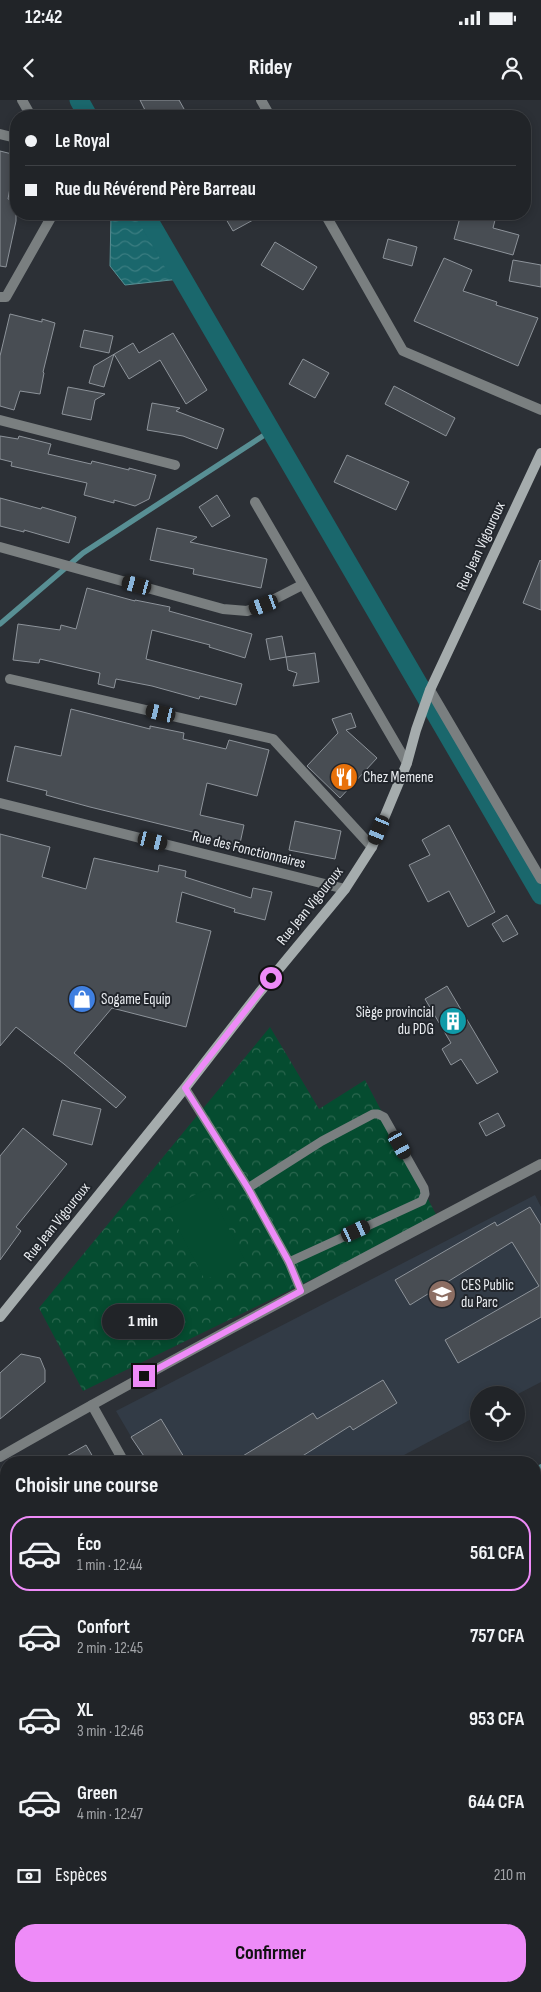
<!DOCTYPE html>
<html lang="fr">
<head>
<meta charset="utf-8">
<style>
	:root { --surface:#212428; --page:#292c30; --text:#f1f3f6; --muted:#a2a4a8; --line:#3e4145; --accent:#ee8bf8 }
	body { margin:0; font-family:"Sofia Sans Condensed",sans-serif; background:var(--page); color:var(--text); height:100vh; display:flex; flex-direction:column; font-size:19px; white-space:nowrap }
	* { box-sizing:border-box; margin:0 }
	p { font-size:16px; color:var(--muted) }
	.icon { flex:none; width:28px; height:28px; fill:none; stroke:currentColor; stroke-width:2; stroke-linecap:round; stroke-linejoin:round }
	.map { position:relative; flex:1; overflow:hidden }
	.details { position:absolute; left:0px; top:1356px; width:541px; height:536px; display:flex; flex-direction:column; background:var(--surface); border-radius:20px 20px 0 0; box-shadow:0 2px 8px #0003,0 0 0 1px var(--line) }
	.details>* { flex:none }
	.hud { position:absolute; left:10px; top:10px; width:521px; height:110px; border-radius:20px; box-shadow:0 2px 8px #0003,0 0 0 1px var(--line); display:grid; align-content:center; height:110px; padding:0 15px; background:var(--surface) }
	.fabs { position:absolute; left:470px; top:1286px; display:grid; gap:10px }
	.fabs a { display:grid; place-items:center; width:55px; height:55px; border-radius:50%; background:var(--surface); box-shadow:0 2px 8px #0003,0 0 0 1px var(--line); font-size:25px }
	.end { position:absolute; width:22px; height:22px; margin:-11px; border:6px solid #ee8bf8; background:#111; box-shadow:0 0 0 2px #111 }
	.from { border-radius:50% }
	.bubble { position:absolute; height:35px; border-radius:18px; background:var(--surface); box-shadow:0 2px 8px #0003,0 0 0 1px var(--line); font-size:16px; font-weight:700; line-height:35px; text-align:center }
	.car { position:absolute; width:15px; height:30px; margin:-15px -8px; border-radius:6px; box-shadow:0 0 4px 1px #0007; background:linear-gradient(#222 24%,#8ab4d8 0 40%,#222 0 76%,#8ab4d8 0 86%,#222 0) }
	.hud b { display:flex; align-items:center; gap:18px; height:48px; font-size:19px }
	.hud b+b { border-top:1px solid var(--line) }
	.hud i { width:12px; height:12px; background:var(--text) }
	ul { padding:0; list-style:none }
	li { display:flex; align-items:center; gap:15px; height:75px; margin:0 10px 8px; padding:0 5px; border:2px solid transparent; border-radius:20px }
	li div { flex:1 }
	li b { display:block; font-size:19px }
	li em { font-style:normal; font-weight:700 }
	li.active { border-color:var(--accent) }
	li>.icon { width:45px; height:45px; stroke-width:1.5 }
	h2 { padding:0 15px; font-size:22px; line-height:60px }
	.pay { display:flex; align-items:center; gap:12px; height:55px; padding:0 15px; font-size:19px }
	.pay p { margin-inline-start:auto }
	.button { display:flex; gap:10px; margin-top:auto; padding:10px 15px }
	.button a { flex:1; height:58px; border-radius:20px; background:var(--accent); color:#111; font-size:20px; font-weight:700; line-height:58px; text-align:center }
	.status { display:flex; justify-content:space-between; align-items:center; height:35px; padding:0 25px; background:var(--surface); direction:ltr }
	.status svg { height:14px; fill:currentColor }
	header { display:flex; justify-content:space-between; align-items:center; height:65px; padding:0 15px; background:var(--surface); font-size:22px; font-weight:700 }
	.map>svg:first-child { display:block }
	.built { fill:#323b46 }
	.park { fill:url(#park-crowns) }
	.pitch { fill:#054c30 }
	.water { fill:url(#water-waves); stroke:#588f94 }
	.lines { fill:none; stroke-linecap:round; stroke-linejoin:round }
	.stream { stroke:#588f94; stroke-width:5.5 }
	.canal { stroke:#1a676c; stroke-width:19 }
	.building { fill:#484d53; stroke:#8d939a }
	.lane { stroke:#7a7f80; stroke-width:9 }
	.street { stroke:#7a7f80; stroke-width:10 }
	.secondary { stroke:#a5acad; stroke-width:10 }
	.route { stroke:#ee8bf8; stroke-width:6 }
	.labels { text-anchor:middle; dominant-baseline:central; stroke-width:4; stroke-linejoin:round; paint-order:stroke }
	.street-label { font-size:15px; fill:#eaedf1; stroke:#22262c }
	.poi-label { font-size:15px; fill:#eaedf1; stroke:#22262c; text-anchor:start }
</style>
</head>
<body>
<div class="status"><b>12:42</b><svg viewBox="0 0 49 12"><path d="M0 12V9h3v3zM5 12V6h3v6zM10 12V3h3v9zM15 12V0h3v12zM26 1h20v11H26zM47 4h2v5h-2z"/></svg></div>
<header><svg class="icon" aria-label="back" viewBox="0 0 24 24"><path d="M15 5l-7 7 7 7"/></svg>Ridey<svg class="icon" aria-label="person" viewBox="0 0 24 24"><circle cx="12" cy="8" r="4"/><path d="M4 21q1-7 8-7t8 7"/></svg></header>
<div class="map">
<svg width="541" height="1892" viewBox="0 0 541 1892">
	<defs>
		<pattern id="park-crowns" width="20" height="18" patternUnits="userSpaceOnUse" patternTransform="scale(1.25)"><rect width="20" height="18" fill="#054c30"/><path d="M2 6a3 3 0 1 1 6 0M12 15a3 3 0 1 1 6 0" fill="none" stroke="#2a664e"/></pattern>
		<pattern id="water-waves" width="16" height="10" patternUnits="userSpaceOnUse" patternTransform="scale(1.25)"><rect width="16" height="10" fill="#1a676c"/><path d="M0 5q4-4 8 0t8 0" fill="none" stroke="#3b7d81"/></pattern>
	</defs>
	<rect width="100%" height="100%" fill="#2c3036"/>
	<!-- built -->
	<polygon class="built" points="535,1095 541,1107 541,1282 516,1295 479,1295 479,1315 391,1362 146,1362 116,1311"/>
	<!-- park -->
	<polygon class="park" points="270,927 319,1009 365,980 438,1118 83,1291 39,1208"/>
	<!-- pitch -->
	<g class="pitch">
		<polygon points="208,1088 245,1160 205,1180 168,1109"/>
		<polygon points="541,1427 541,1804 535,1800 535,1436"/>
	</g>
	<!-- water -->
	<polygon class="water" points="111,114 140,114 180,179 125,185 110,166"/>
	<g class="lines">
		<!-- stream -->
		<g class="stream">
			<polyline points="0,524 83,453 272,330"/>
			<polyline points="535,1373 541,1367"/>
			<polyline points="23,1892 28,1886"/>
		</g>
		<!-- canal -->
		<g class="canal">
			<polyline points="79,0 88,16"/>
			<polyline points="145,114 541,795"/>
		</g>
	</g>
	<!-- building -->
	<g class="building">
		<polygon points="140,0 179,0 188,16 148,16"/>
		<polygon points="0,51 16,55 8,99 16,101 16,121 6,167 0,166"/>
		<polygon points="223,114 264,114 233,131"/>
		<polygon points="461,114 472,114 495,120 493,128 519,135 513,155 454,139"/>
		<polygon points="388,139 417,147 412,166 383,158"/>
		<polygon points="275,142 317,167 303,190 261,165"/>
		<polygon points="444,158 472,170 463,191 497,202 496,205 538,218 518,266 414,221"/>
		<polygon points="513,160 541,165 541,187 509,181"/>
		<polygon points="10,214 42,222 42,219 55,223 43,272 44,273 40,294 20,291 14,310 0,306 0,256"/>
		<polygon points="84,230 113,236 109,253 80,247"/>
		<polygon points="173,233 207,290 186,304 160,260 129,279 114,254 104,287 89,283 94,266 133,243 139,253"/>
		<polygon points="303,259 329,273 315,298 289,284"/>
		<polygon points="394,286 455,318 446,336 385,304"/>
		<polygon points="68,287 105,294 95,300 91,320 62,314"/>
		<polygon points="152,303 180,308 176,311 224,329 217,349 183,336 147,330"/>
		<polygon points="0,336 18,339 19,336 51,344 48,354 91,364 92,361 129,370 129,368 156,375 149,399 135,406 114,400 114,403 84,395 87,383 11,366 12,362 0,359"/>
		<polygon points="347,355 409,382 396,410 334,382"/>
		<polygon points="217,395 230,416 212,427 199,407"/>
		<polygon points="0,398 41,409 42,407 76,417 69,443 24,430 24,432 0,426"/>
		<polygon points="157,428 197,437 190,442 267,459 261,488 193,474 194,469 150,460"/>
		<polygon points="540,460 541,461 541,510 523,503"/>
		<polygon points="87,488 135,501 135,500 170,507 169,511 252,534 245,558 209,547 210,545 152,530 146,559 242,584 236,605 200,596 199,599 152,586 116,579 114,588 98,584 100,573 40,559 39,563 13,560 18,524 60,530 61,525 76,529"/>
		<polygon points="282,536 286,557 270,560 266,539"/>
		<polygon points="315,553 319,582 293,586 297,573 288,570 286,557"/>
		<polygon points="71,609 150,629 150,626 184,633 183,639 226,649 229,640 269,650 257,696 207,683 200,715 244,725 239,748 208,741 209,736 90,707 46,695 47,691 7,681 15,646 61,656"/>
		<polygon points="351,613 356,627 346,630 377,658 340,698 307,666 338,633 332,619"/>
		<polygon points="295,721 341,731 335,759 289,750"/>
		<polygon points="449,725 495,812 468,827 449,791 428,802 409,765 430,755 422,740"/>
		<polygon points="0,734 50,747 42,777 86,789 94,758 158,772 159,765 186,771 185,777 251,798 253,788 272,792 265,820 234,812 235,809 182,792 176,822 211,831 186,927 112,908 74,953 126,997 116,1008 64,964 16,927 0,946"/>
		<polygon points="507,815 518,834 503,842 492,824"/>
		<polygon points="447,886 498,972 477,984 461,959 451,965 442,949 451,943 425,899"/>
		<polygon points="62,1000 101,1009 92,1045 53,1035"/>
		<polygon points="498,1013 505,1026 486,1036 479,1023"/>
		<polygon points="23,1028 67,1064 16,1127 21,1131 0,1160 0,1056"/>
		<polygon points="530,1107 541,1125 541,1217 458,1263 445,1240 539,1186 512,1142 410,1205 395,1180 495,1122 497,1126"/>
		<polygon points="21,1254 40,1258 45,1270 45,1282 0,1319 0,1273"/>
		<polygon points="383,1280 397,1303 353,1330 350,1326 293,1362 233,1362 313,1313 317,1319"/>
		<polygon points="161,1319 187,1362 148,1362 131,1337"/>
		<polygon points="86,1345 96,1362 56,1362"/>
	</g>
	<g class="lines">
		<!-- lane -->
		<g class="lane">
			<polyline points="185,988 248,1088 289,1162 301,1191"/>
			<polyline points="248,1088 322,1041 373,1014 378,1014 384,1017 424,1088 425,1094 422,1101 289,1162"/>
		</g>
		<!-- street -->
		<g class="street">
			<polyline points="22,0 31,16"/>
			<polyline points="261,0 270,16"/>
			<polyline points="0,34 16,38"/>
			<polyline points="325,114 403,251 541,310"/>
			<polyline points="0,197 6,197 53,114"/>
			<polyline points="0,320 175,365"/>
			<polyline points="255,402 407,663"/>
			<polyline points="0,447 223,509 247,511 263,505 302,485"/>
			<polyline points="10,579 273,639 372,747"/>
			<polyline points="430,590 541,779"/>
			<polyline points="0,703 345,789"/>
			<polyline points="92,1305 124,1362"/>
			<path d="M0,1357C178,1255 360,1160 541,1064"/>
			<polyline points="0,1546 6,1543"/>
			<polyline points="380,1892 382,1886"/>
		</g>
		<!-- secondary -->
		<polyline class="secondary" points="0,1217 185,988 259,893 345,789 372,747 407,663 416,630 430,590 541,353"/>
	</g>
	<g class="lines">
		<!-- route -->
		<polyline class="route" points="144,1276 301,1191 289,1162 248,1088 185,988 271,878"/>
	</g>
	<!-- icons -->
	<defs>
		<g id="restaurant-disc" transform="scale(1.4375)"><circle r="9.5" fill="#e8710a" stroke="#22262c"/><path d="M-5-6h1v4h1v-4h1v4h1v-4h1v5L-1.5 .5V6h-2V.5L-5-1ZM5-6V6H3V1.5H1.5Q1.5-4 5-6Z" fill="#fff"/></g>
		<g id="shop-disc" transform="scale(1.4375)"><circle r="9.5" fill="#3f7fe0" stroke="#22262c"/><path d="M-5-2.5h2.3a2.7 3.5 0 0 1 5.4 0H5L5.5 6h-11ZM-1.5-2.5h3a1.5 2.3 0 0 0-3 0Z" fill="#fff"/></g>
		<g id="building-disc" transform="scale(1.4375)"><circle r="9.5" fill="#0f9aa8" stroke="#22262c"/><path d="M-4-6H4V6H1V3H-1V6H-4ZM-2.5-4.3h1.7v1.8h-1.7ZM.8-4.3h1.7v1.8H.8ZM-2.5-1h1.7V.8h-1.7ZM.8-1h1.7V.8H.8Z" fill="#fff"/></g>
		<g id="school-disc" transform="scale(1.4375)"><circle r="9.5" fill="#8d6e63" stroke="#22262c"/><path d="M0-5L7-2L0 1L-7-2ZM-4 1L0 2.5L4 1V4Q0 6-4 4Z" fill="#fff"/></g>
	</defs>
	<g fill-rule="evenodd">
		<use href="#restaurant-disc" x="344" y="677"/>
		<use href="#shop-disc" x="82" y="899"/>
		<use href="#building-disc" x="453" y="921"/>
		<use href="#school-disc" x="442" y="1194"/>
	</g>
	<g class="labels">
		<!-- street labels -->
		<g class="street-label">
			<text transform="translate(481 446) rotate(-65)">Rue Jean Vigouroux</text>
			<text transform="translate(249 750) rotate(14)">Rue des Fonctionnaires</text>
			<text transform="translate(310 806) rotate(-51)">Rue Jean Vigouroux</text>
			<text transform="translate(57 1122) rotate(-51)">Rue Jean Vigouroux</text>
		</g>
		<!-- poi labels -->
		<g class="poi-label">
			<text x="363" y="677">Chez Memene</text>
			<text x="101" y="899">Sogame Equip</text>
			<text x="434" y="912" text-anchor="end">Siège provincial<tspan x="434" dy="17">du PDG</tspan></text>
			<text x="461" y="1185">CES Public<tspan x="461" dy="17">du Parc</tspan></text>
		</g>
	</g>
</svg>
<div class="fabs">
<a><svg class="icon" aria-label="locate" viewBox="0 0 24 24"><circle cx="12" cy="12" r="6"/><path d="M12 2v4M12 18v4M2 12h4M18 12h4"/></svg></a>
</div>
<i class="end from" style="left:271px;top:878px"></i>
<i class="end" style="left:144px;top:1276px"></i>
<div class="bubble" style="left:102px;top:1204px;width:82px">1 min</div>
<i class="car" style="left:137px;top:485px;rotate:285deg"></i>
<i class="car" style="left:264px;top:505px;rotate:250deg"></i>
<i class="car" style="left:161px;top:613px;rotate:283deg"></i>
<i class="car" style="left:379px;top:730px;rotate:203deg"></i>
<i class="car" style="left:153px;top:741px;rotate:104deg"></i>
<i class="car" style="left:400px;top:1045px;rotate:151deg"></i>
<i class="car" style="left:356px;top:1131px;rotate:65deg"></i>
<div class="hud">
<b><i class="from"></i>Le Royal</b>
<b><i></i>Rue du Révérend Père Barreau</b>
</div>
<section class="details">
<h2>Choisir une course</h2>
<ul>
<li class="active"><svg class="icon" aria-label="car" viewBox="0 0 24 24"><path d="M5 17H2v-5l4-1 3-4h7l3 4 3 1v5h-3M9 17h6M6 11h13"/><circle cx="7" cy="17" r="2"/><circle cx="17" cy="17" r="2"/></svg><div><b>Éco</b><p>1 min · 12:44</p></div><em>561 CFA</em></li>
<li><svg class="icon" aria-label="car" viewBox="0 0 24 24"><path d="M5 17H2v-5l4-1 3-4h7l3 4 3 1v5h-3M9 17h6M6 11h13"/><circle cx="7" cy="17" r="2"/><circle cx="17" cy="17" r="2"/></svg><div><b>Confort</b><p>2 min · 12:45</p></div><em>757 CFA</em></li>
<li><svg class="icon" aria-label="car" viewBox="0 0 24 24"><path d="M5 17H2v-5l4-1 3-4h7l3 4 3 1v5h-3M9 17h6M6 11h13"/><circle cx="7" cy="17" r="2"/><circle cx="17" cy="17" r="2"/></svg><div><b>XL</b><p>3 min · 12:46</p></div><em>953 CFA</em></li>
<li><svg class="icon" aria-label="car" viewBox="0 0 24 24"><path d="M5 17H2v-5l4-1 3-4h7l3 4 3 1v5h-3M9 17h6M6 11h13"/><circle cx="7" cy="17" r="2"/><circle cx="17" cy="17" r="2"/></svg><div><b>Green</b><p>4 min · 12:47</p></div><em>644 CFA</em></li>
</ul>
<div class="pay"><svg class="icon" aria-label="cash" viewBox="0 0 24 24"><path d="M3 7h18v10H3z"/><circle cx="12" cy="12" r="2"/></svg>Espèces<p>210 m</p></div>
<div class="button"><a>Confirmer</a></div>
</section>
</div>
</body>
</html>
